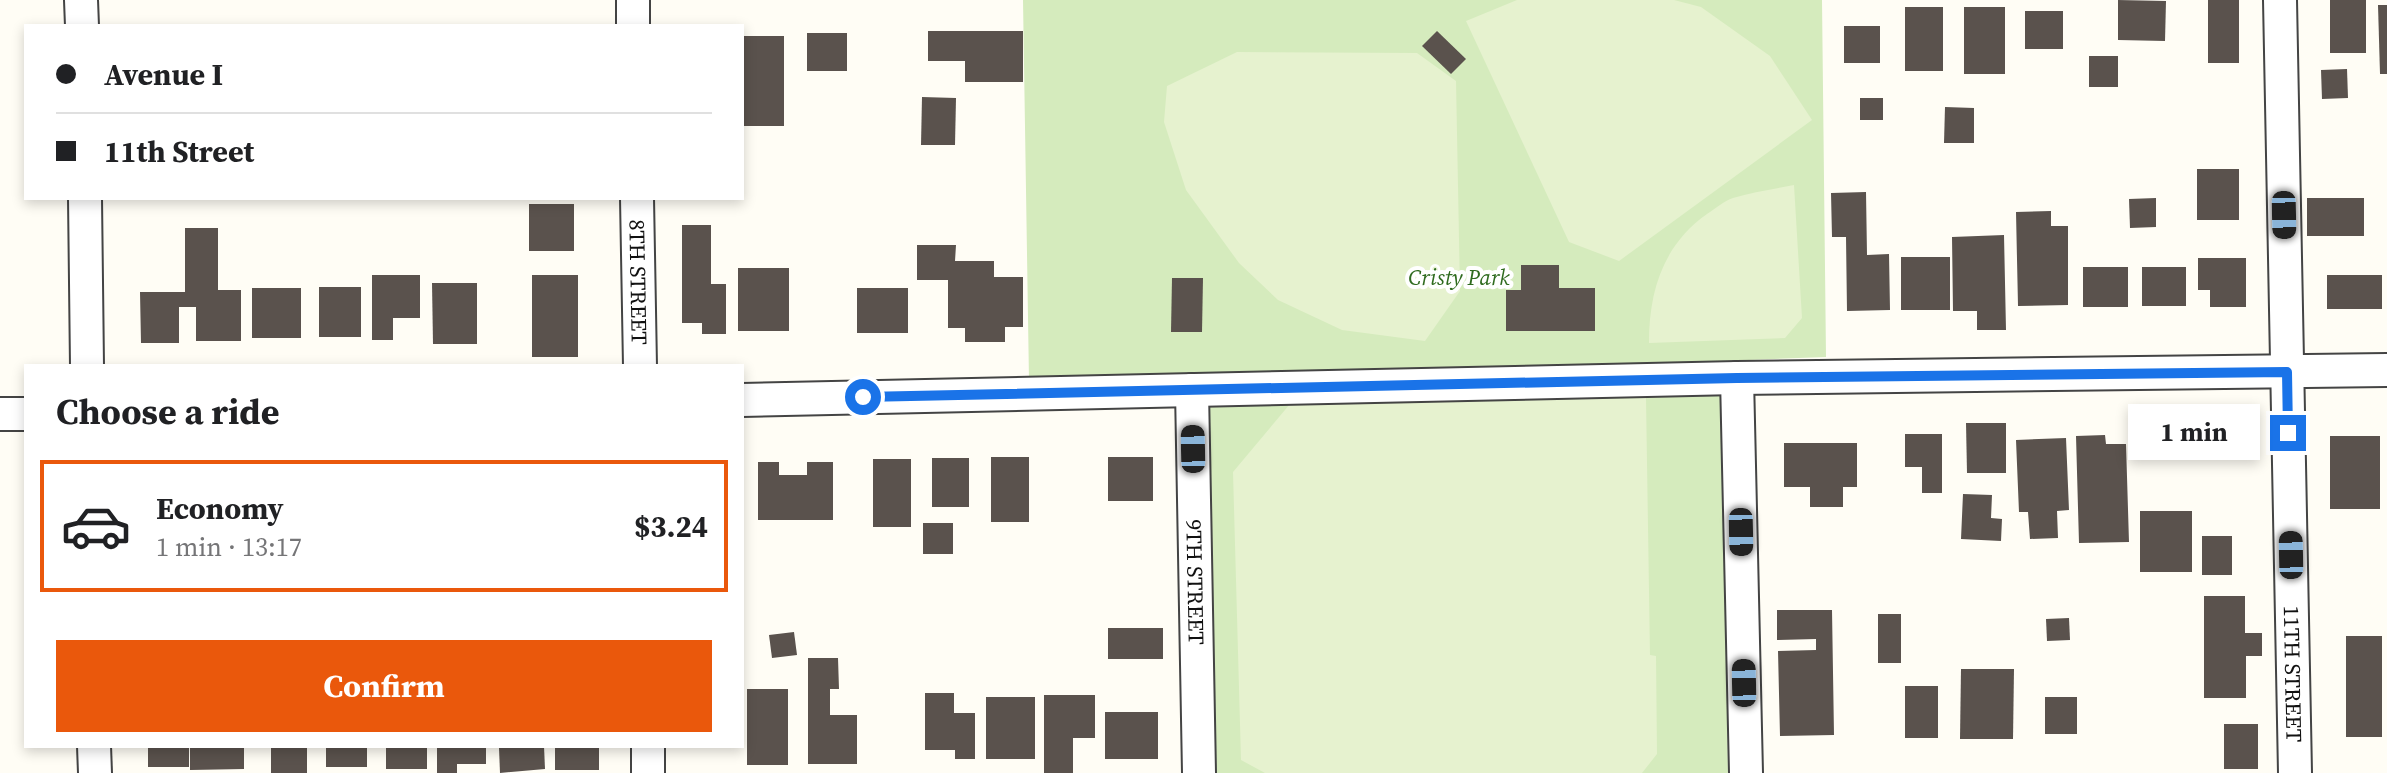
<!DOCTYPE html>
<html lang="en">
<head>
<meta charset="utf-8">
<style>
	:root { --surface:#fff; --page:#f2f2f2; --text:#202124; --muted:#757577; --line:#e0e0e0; --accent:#ea580c }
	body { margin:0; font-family:"Source Serif 4",serif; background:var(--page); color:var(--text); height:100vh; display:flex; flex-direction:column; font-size:30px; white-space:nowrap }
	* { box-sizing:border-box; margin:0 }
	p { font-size:26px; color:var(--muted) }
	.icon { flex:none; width:44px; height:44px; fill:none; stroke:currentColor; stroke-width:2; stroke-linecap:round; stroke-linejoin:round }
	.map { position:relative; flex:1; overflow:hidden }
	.sheet { position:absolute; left:24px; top:364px; width:720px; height:384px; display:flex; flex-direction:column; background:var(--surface); border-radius:0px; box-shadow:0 4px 12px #0003 }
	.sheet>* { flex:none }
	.top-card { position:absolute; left:24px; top:24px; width:720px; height:176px; border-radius:0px; box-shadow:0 4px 12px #0003; display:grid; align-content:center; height:176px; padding:0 32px; background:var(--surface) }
	.end { position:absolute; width:36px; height:36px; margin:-18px; border:10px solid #1a73e8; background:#fff; box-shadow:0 0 0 4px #fff }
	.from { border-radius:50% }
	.bubble { position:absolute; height:56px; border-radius:0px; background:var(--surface); box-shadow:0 4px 12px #0003; font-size:26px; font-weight:700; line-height:56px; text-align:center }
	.car { position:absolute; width:24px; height:48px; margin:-24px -12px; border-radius:10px; box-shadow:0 0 6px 2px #0007; background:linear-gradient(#222 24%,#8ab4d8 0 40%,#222 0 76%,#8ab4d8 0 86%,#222 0) }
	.top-card b { display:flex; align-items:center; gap:28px; height:76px; font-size:30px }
	.top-card b+b { border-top:2px solid var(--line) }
	.top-card i { width:20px; height:20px; background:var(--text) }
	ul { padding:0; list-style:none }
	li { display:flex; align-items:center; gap:24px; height:132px; margin:0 16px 12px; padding:0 16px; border:4px solid transparent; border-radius:0px }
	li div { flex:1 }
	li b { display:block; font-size:30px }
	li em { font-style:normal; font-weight:700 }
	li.active { border-color:var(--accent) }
	li>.icon { width:72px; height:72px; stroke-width:1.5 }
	h2 { padding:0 32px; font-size:36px; line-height:96px }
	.primary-button { display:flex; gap:16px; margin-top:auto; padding:16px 32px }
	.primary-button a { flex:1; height:92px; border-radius:0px; background:var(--accent); color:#fff; font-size:32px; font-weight:700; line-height:92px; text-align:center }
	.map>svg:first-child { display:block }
	.green { fill:#d5ebbd }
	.pitch { fill:#e6f2cf }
	.building { fill:#5a524d }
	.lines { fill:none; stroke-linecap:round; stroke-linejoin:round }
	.minor-casing { stroke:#444; stroke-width:36 }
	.minor { stroke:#fff; stroke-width:32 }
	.route { stroke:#1a73e8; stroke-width:10 }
	.labels { text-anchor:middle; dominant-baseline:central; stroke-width:8; stroke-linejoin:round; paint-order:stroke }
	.park-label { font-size:22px; font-style:italic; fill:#2f6b1f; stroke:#fff }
	.street-label { font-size:22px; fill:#111; stroke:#fff }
</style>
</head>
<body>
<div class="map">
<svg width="2387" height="773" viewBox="0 0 2387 773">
	<rect width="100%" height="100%" fill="#fffdf5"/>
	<!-- green -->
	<polygon class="green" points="1023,0 1822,0 1826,357 1723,361 1728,773 1211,773 1203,379 1029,381"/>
	<!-- pitch -->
	<g class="pitch">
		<polygon points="1517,0 1674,0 1701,7 1770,56 1812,120 1619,261 1569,242 1466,21"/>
		<polygon points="1237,52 1417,53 1456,81 1460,291 1425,341 1342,330 1278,300 1239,263 1186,190 1164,122 1167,86"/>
		<path d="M1794,185L1802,318L1785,338L1649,343C1649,291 1663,245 1707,214C1715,209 1724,201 1733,198C1752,192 1774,189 1794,185Z"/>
		<polygon points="1646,398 1650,655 1656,656 1657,754 1642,773 1265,773 1241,760 1233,472 1290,404"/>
	</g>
	<!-- building -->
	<g class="building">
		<polygon points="2118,0 2166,1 2165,41 2118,40"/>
		<rect x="2208" y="0" width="31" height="63"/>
		<rect x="2330" y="0" width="36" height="53"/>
		<polygon points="2378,5 2387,5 2387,74 2380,74"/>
		<rect x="1905" y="7" width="38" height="64"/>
		<rect x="1964" y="7" width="41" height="67"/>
		<rect x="2025" y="11" width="38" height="38"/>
		<rect x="1844" y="26" width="36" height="37"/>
		<polygon points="928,31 1023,31 1023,82 965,82 965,61 928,61"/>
		<polygon points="1437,31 1466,59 1451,74 1422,46"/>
		<rect x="807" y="33" width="40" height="38"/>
		<rect x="742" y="36" width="42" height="90"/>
		<rect x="2089" y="56" width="29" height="31"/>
		<polygon points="2347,69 2348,98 2322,99 2321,70"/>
		<polygon points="922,97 956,98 955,145 921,145"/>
		<rect x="1860" y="98" width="23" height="22"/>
		<polygon points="1945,107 1974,108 1974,143 1944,143"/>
		<rect x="2197" y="169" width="42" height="51"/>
		<polygon points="1866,192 1867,255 1889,254 1890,310 1847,311 1846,237 1832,237 1831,193"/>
		<polygon points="2156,198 2156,227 2130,228 2129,199"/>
		<rect x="2307" y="198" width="57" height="38"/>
		<rect x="529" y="204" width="45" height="47"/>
		<polygon points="2051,211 2051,226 2068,226 2068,305 2018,306 2016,212"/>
		<polygon points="682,225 711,225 711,284 726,284 726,334 702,334 702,323 682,323"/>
		<polygon points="185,228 218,228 218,290 241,290 241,341 196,341 196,307 179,307 179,343 141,343 140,292 185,292"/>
		<polygon points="2004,235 2006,330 1977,330 1977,311 1953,311 1952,237"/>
		<polygon points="917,245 956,245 955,261 994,261 994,277 1023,277 1023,327 1005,327 1005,342 965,342 965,328 948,328 948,280 917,280"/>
		<rect x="1901" y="257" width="49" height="53"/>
		<polygon points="2198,258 2246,258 2246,307 2210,307 2210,290 2198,290"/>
		<polygon points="1521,265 1559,265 1559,288 1595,288 1595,331 1506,331 1506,290 1521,290"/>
		<rect x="2083" y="267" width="45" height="40"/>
		<rect x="2142" y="267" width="44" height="39"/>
		<rect x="738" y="268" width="51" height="63"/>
		<polygon points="372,275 420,275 420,318 393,318 393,340 372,340"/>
		<rect x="532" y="275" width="46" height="82"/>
		<rect x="2327" y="275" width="55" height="34"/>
		<polygon points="1172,278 1203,278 1202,332 1171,332"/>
		<polygon points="432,283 477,283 477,344 433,344"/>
		<rect x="319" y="287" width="42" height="50"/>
		<rect x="252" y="288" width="49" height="50"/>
		<rect x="857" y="288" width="51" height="45"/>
		<polygon points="1966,423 2006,423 2006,473 1967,473"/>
		<polygon points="1905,434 1942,434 1942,493 1922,493 1922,467 1905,467"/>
		<polygon points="2105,435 2106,444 2126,444 2129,542 2079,543 2076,436"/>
		<rect x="2330" y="436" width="50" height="73"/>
		<polygon points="2066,438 2069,510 2057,511 2058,538 2030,539 2028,512 2019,512 2016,440"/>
		<polygon points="1784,443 1857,443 1857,487 1843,487 1843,507 1810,507 1810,487 1784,487"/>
		<rect x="991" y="457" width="38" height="65"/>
		<rect x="1108" y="457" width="45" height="44"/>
		<rect x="932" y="458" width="37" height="49"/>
		<rect x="873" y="459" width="38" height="68"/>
		<polygon points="758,462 779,462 779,475 807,475 807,462 833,462 833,520 758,520"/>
		<polygon points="1963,494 1992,495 1991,518 2002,519 2001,541 1961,539"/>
		<rect x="2140" y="511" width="52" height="61"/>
		<rect x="923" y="523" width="30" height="31"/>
		<rect x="2202" y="536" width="30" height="39"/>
		<polygon points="2204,596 2245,596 2245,633 2262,633 2262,656 2246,656 2246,698 2204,698"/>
		<polygon points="1777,610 1832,610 1834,735 1780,736 1778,651 1816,650 1816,639 1777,640"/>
		<rect x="1878" y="614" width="23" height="49"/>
		<polygon points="2069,618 2070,640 2047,641 2046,619"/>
		<rect x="1108" y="628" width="55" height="31"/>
		<polygon points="794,632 797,655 772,658 769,635"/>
		<rect x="2346" y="636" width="36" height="101"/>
		<polygon points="808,658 838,658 839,689 830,689 830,715 857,715 857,764 808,764"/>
		<polygon points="1961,669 2014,669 2013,739 1960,739"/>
		<rect x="1905" y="686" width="33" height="52"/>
		<rect x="747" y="689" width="41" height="76"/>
		<polygon points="925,693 954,693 954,713 975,713 975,759 955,759 955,750 925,750"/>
		<polygon points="1044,695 1095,695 1095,738 1073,738 1073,773 1044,773"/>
		<rect x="986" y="697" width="49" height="62"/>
		<rect x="2045" y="697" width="32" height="37"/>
		<rect x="1105" y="712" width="53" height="47"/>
		<rect x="2224" y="724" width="34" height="45"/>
		<rect x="148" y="746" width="41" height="21"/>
		<polygon points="190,746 244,746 244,769 190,770"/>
		<rect x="271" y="746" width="36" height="27"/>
		<rect x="326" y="746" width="41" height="21"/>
		<rect x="386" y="746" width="41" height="23"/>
		<polygon points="437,746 486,746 486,764 457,764 457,773 437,773"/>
		<polygon points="512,746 544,746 545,769 500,773 499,748"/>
		<rect x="555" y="746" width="44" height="24"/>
	</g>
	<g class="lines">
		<!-- minor casing -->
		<g class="minor-casing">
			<g id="minor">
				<polyline points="81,0 82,26"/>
				<polyline points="633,0 633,26"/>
				<path id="s1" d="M2280,0L2295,773"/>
				<polyline points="85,198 87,366"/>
				<path id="s2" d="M637,198L640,366"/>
				<polyline points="1737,378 1746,773"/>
				<path id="s3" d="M1192,390L1199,773"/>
				<polyline points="742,400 1737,378 2387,370"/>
				<polyline points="0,414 26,414"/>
				<polyline points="94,746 95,773"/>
				<polyline points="648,746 648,773"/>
			</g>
		</g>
		<!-- minor -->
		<use href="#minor" class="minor"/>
	</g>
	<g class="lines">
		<!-- route -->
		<polyline class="route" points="863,397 1737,378 2287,372 2288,433"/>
	</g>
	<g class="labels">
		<!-- park labels -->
		<g class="park-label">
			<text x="1459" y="277">Cristy Park</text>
		</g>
		<!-- street labels -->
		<g class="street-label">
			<text stroke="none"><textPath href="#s2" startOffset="84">8TH STREET</textPath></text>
			<text stroke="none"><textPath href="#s3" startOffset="192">9TH STREET</textPath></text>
			<text stroke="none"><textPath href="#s1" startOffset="674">11TH STREET</textPath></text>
		</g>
	</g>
</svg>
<i class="end from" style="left:863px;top:397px"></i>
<i class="end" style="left:2288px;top:433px"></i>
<div class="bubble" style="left:2128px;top:404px;width:132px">1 min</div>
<i class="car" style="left:2284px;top:215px;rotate:179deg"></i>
<i class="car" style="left:1193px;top:449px;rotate:359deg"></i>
<i class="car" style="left:1741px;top:532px;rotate:179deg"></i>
<i class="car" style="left:2291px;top:555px;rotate:359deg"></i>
<i class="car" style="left:1744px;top:683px;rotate:359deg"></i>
<div class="top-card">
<b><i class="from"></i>Avenue I</b>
<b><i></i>11th Street</b>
</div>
<section class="sheet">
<h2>Choose a ride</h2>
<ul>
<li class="active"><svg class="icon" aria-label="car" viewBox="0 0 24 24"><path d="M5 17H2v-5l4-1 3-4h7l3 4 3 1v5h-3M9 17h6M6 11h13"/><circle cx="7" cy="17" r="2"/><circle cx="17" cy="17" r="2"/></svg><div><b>Economy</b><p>1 min · 13:17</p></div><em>$3.24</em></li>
</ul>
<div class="primary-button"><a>Confirm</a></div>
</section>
</div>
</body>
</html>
